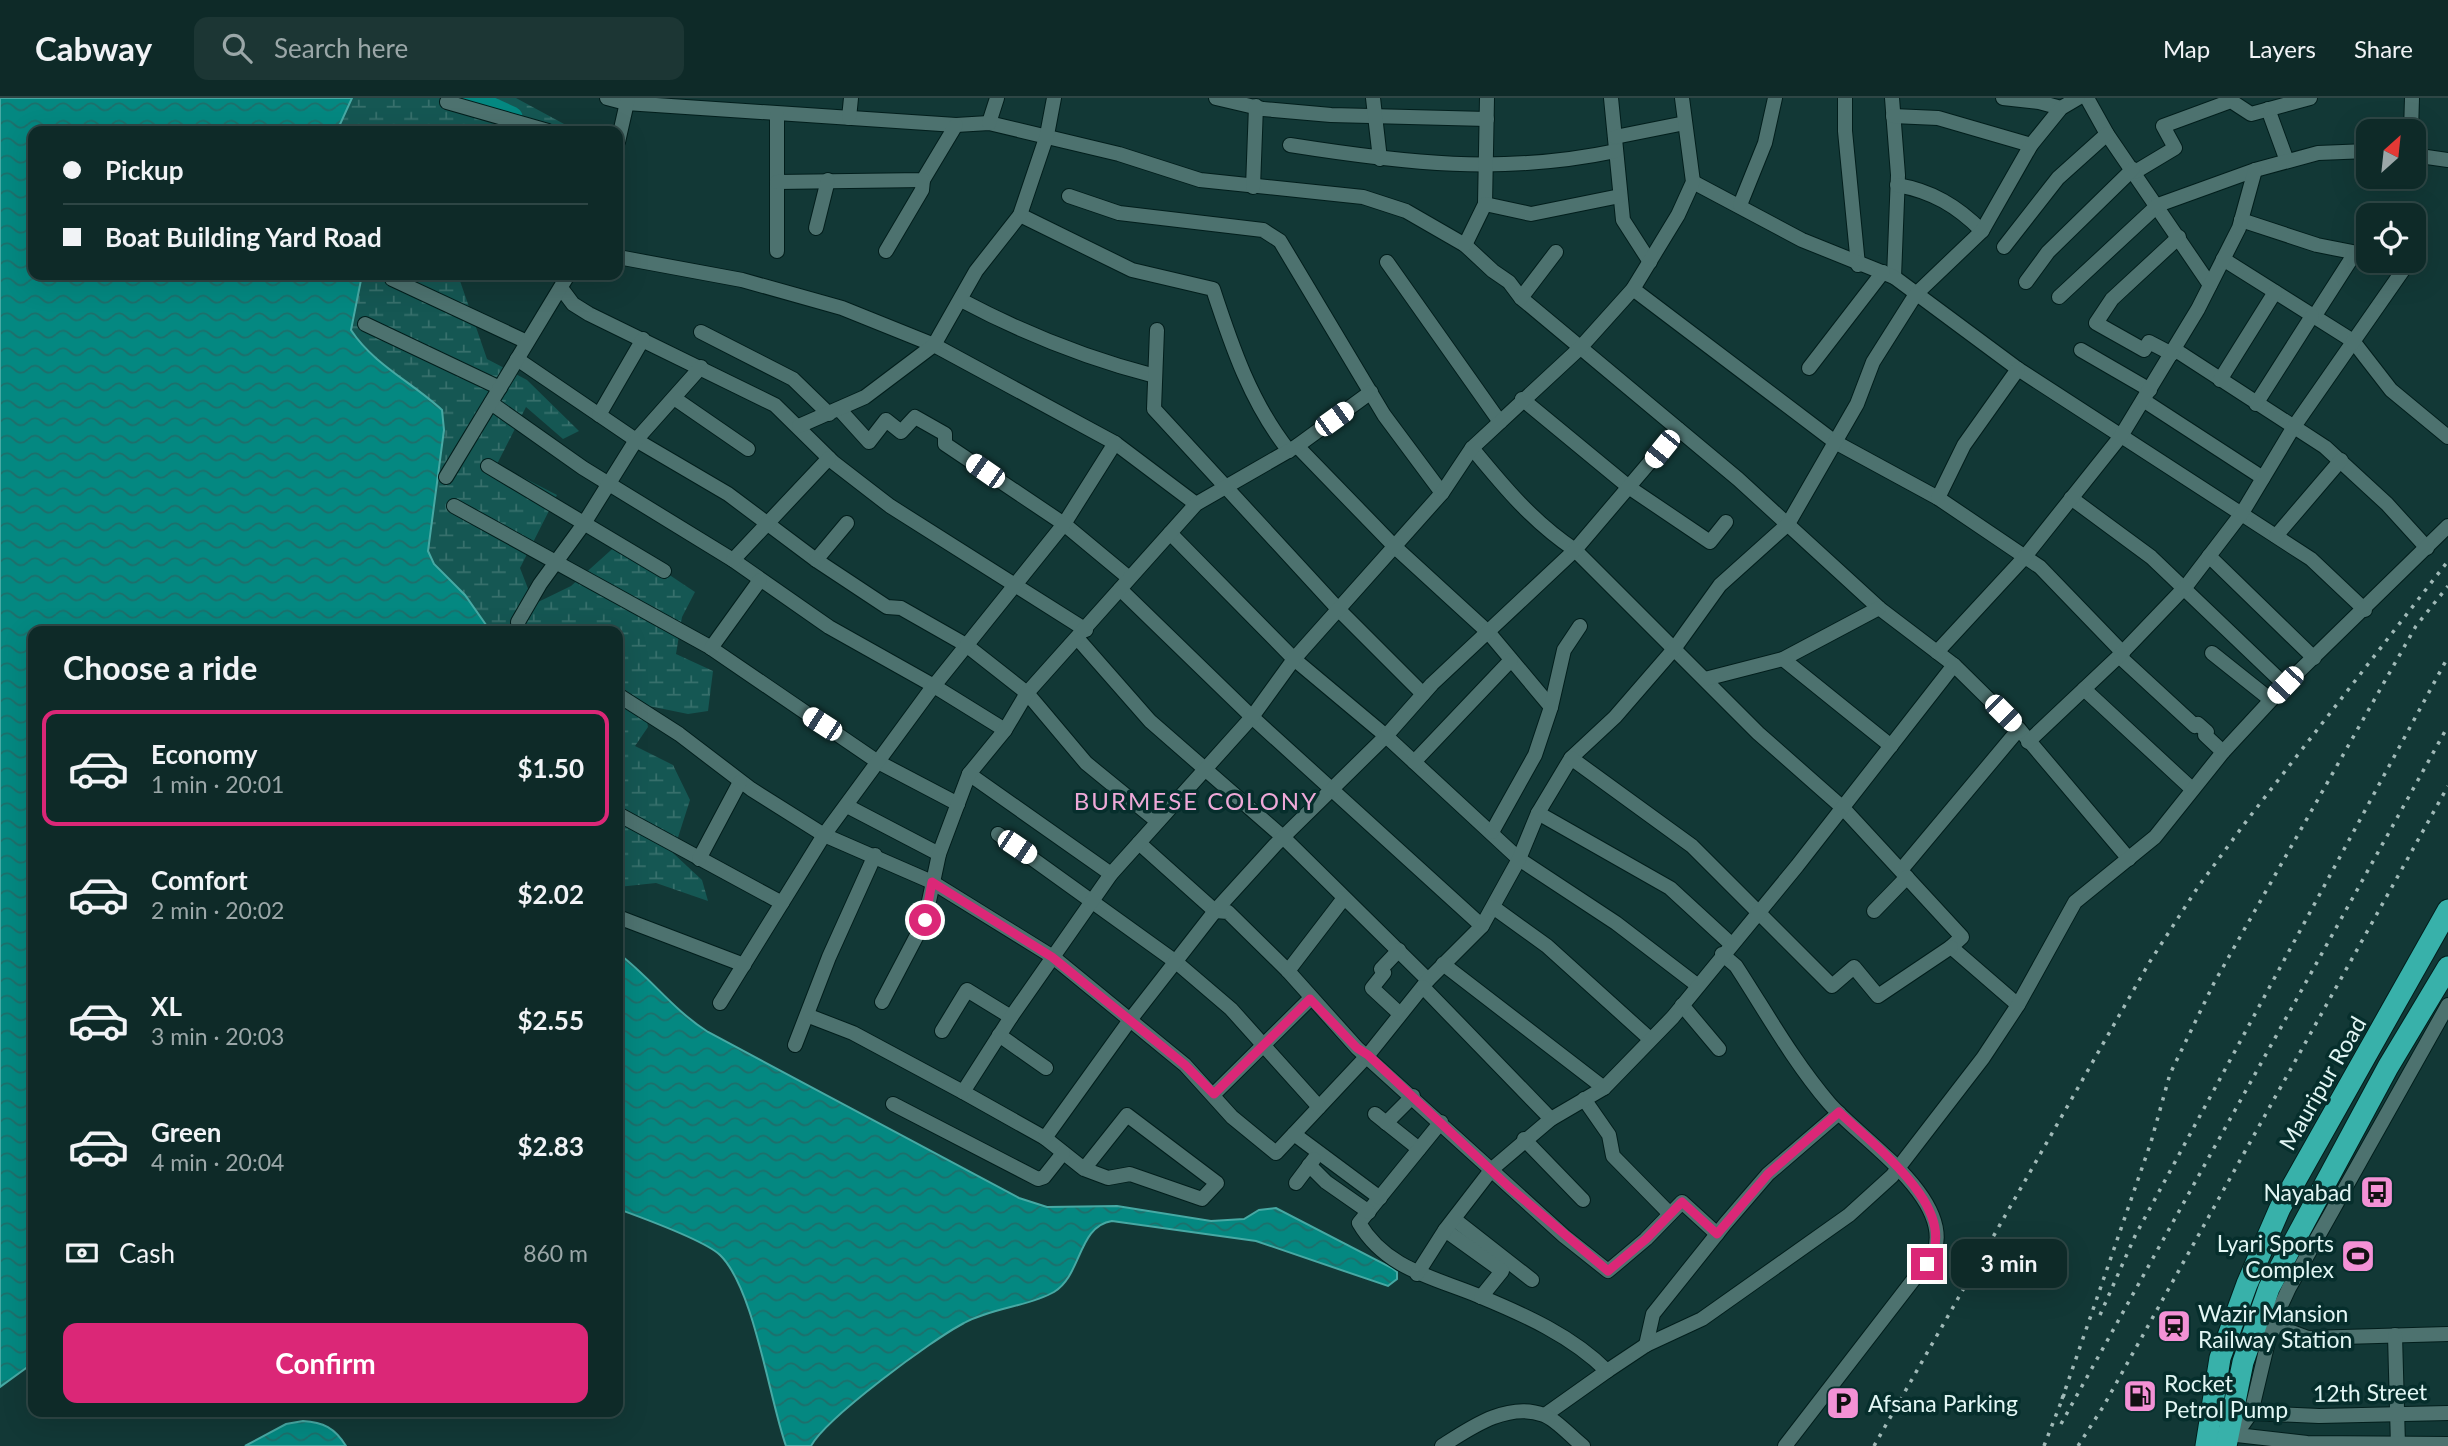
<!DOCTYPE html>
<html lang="en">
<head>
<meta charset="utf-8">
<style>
	:root { --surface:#0e2a28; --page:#1c3634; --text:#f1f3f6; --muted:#9ba7a8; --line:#2e4645; --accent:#db2777 }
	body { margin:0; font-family:Lato,sans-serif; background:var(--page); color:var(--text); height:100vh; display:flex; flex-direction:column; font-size:26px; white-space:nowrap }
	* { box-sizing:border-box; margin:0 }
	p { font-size:23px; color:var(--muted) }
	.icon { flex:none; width:38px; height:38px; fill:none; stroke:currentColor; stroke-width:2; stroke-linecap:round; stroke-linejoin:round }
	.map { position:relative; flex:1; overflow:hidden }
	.panel { position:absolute; left:28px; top:528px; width:595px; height:791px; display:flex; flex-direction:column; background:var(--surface); border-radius:14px; box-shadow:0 7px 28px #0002,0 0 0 2px var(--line) }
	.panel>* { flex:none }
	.guide { position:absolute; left:28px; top:28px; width:595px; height:154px; border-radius:14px; box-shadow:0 7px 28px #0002,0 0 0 2px var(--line); display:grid; align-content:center; height:154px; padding:0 35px; background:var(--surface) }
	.needle { width:46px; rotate:27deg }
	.buttons { position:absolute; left:2356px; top:21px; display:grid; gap:14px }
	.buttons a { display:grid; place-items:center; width:70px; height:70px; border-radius:14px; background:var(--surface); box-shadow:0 7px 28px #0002,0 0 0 2px var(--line); font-size:35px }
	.end { position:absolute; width:32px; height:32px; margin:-16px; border:9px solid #db2777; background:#fff; box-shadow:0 0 0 4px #fff }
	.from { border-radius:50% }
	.bubble { position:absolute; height:49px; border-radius:14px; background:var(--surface); box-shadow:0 7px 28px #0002,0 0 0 2px var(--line); font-size:23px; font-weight:700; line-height:49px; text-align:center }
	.car { position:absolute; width:21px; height:42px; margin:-21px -10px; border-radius:9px; box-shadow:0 0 5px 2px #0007; background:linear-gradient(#fff 24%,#345 0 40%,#fff 0 76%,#345 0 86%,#fff 0) }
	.guide b { display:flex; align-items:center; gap:24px; height:66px; font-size:26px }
	.guide b+b { border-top:2px solid var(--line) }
	.guide i { width:18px; height:18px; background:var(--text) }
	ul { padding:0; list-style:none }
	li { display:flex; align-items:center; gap:21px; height:116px; margin:0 14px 10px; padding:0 21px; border:4px solid transparent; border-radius:14px }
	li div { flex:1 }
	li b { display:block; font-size:26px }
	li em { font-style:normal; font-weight:700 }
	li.selected { border-color:var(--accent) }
	li>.icon { width:63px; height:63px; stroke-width:1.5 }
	h2 { padding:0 35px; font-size:32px; line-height:84px }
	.pay { display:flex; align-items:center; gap:18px; height:77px; padding:0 35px; font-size:26px }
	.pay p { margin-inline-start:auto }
	.action { display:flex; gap:14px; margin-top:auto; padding:14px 35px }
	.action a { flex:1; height:80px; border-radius:14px; background:var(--accent); color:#fff; font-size:28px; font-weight:700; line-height:80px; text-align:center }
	header { display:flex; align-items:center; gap:42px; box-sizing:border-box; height:98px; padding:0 35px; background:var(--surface); border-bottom:2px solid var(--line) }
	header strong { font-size:33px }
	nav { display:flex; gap:38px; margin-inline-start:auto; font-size:24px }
	.search { width:490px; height:63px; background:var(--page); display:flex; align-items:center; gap:18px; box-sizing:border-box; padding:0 24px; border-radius:14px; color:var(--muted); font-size:26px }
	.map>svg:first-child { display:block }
	.wetland { fill:url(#wetland-marsh) }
	.water { fill:url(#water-waves); stroke:#47a9a4; stroke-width:2 }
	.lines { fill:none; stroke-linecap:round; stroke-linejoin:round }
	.river { stroke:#048881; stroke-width:21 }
	.minor-casing { stroke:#021e1c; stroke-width:16 }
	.highway-casing { stroke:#021e1c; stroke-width:23 }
	.minor { stroke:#4d726f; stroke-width:14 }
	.highway { stroke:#38b1aa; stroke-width:21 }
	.rail { stroke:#a0b9b7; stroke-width:3.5; stroke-dasharray:3.5 7; stroke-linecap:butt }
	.route { stroke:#db2777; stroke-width:9 }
	.labels { text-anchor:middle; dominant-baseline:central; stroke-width:7; stroke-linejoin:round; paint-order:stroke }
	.street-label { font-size:23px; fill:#e2f6f4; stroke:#062e2c }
	.poi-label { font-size:23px; fill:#e2f6f4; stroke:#062e2c; text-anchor:start }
	.neighbourhood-label { font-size:24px; letter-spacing:2px; fill:#eea9d8; stroke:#062e2c }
</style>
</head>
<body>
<header>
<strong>Cabway</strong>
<div class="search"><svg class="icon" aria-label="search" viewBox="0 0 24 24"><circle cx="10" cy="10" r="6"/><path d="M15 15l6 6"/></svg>Search here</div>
<nav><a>Map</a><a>Layers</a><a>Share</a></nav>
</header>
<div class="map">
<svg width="2448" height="1348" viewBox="0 0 2448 1348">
	<defs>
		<pattern id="wetland-marsh" width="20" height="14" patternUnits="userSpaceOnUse" patternTransform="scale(1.75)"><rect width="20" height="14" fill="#155753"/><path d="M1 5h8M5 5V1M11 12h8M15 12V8" fill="none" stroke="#37706c"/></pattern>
		<pattern id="water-waves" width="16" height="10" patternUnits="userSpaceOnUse" patternTransform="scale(1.75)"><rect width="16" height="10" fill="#048881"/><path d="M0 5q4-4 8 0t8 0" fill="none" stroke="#1e6f6b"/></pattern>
	</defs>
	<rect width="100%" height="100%" fill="#123836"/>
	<!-- wetland -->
	<polygon class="wetland" points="0,0 516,0 577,33 33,33 33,177 458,177 487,261 527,282 579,333 563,341 526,309 497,366 557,397 520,470 534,506 571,488 620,444 695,494 682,519 676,556 713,573 708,613 688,616 644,607 648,629 635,648 673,667 690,702 673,755 702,782 708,803 656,785 618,789 618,534 33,534"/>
	<!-- water -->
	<g class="water">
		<path d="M0,0H352L337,33H33V177H362L351,232C373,266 413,285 442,312L444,332L428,453L434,466L465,497L491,534H33V1265L0,1289Z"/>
		<path d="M618,855C652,881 672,911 708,934L1019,1100L1047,1109L1117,1108L1211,1123L1244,1121L1259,1112L1276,1110L1392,1170L1397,1174V1181L1388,1188L1256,1143L1112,1123C1078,1128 1082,1177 1054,1194C1030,1208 991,1210 964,1225C933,1241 826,1320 811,1348H786C769,1300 754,1190 720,1157C704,1142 640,1119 618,1111Z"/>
		<path d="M303,1323C323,1324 335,1330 346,1348H245L286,1326Z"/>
	</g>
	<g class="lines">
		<!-- river -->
		<polyline class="river" points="470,0 512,19"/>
		<!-- minor casing -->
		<g class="minor-casing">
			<g id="minor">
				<polyline points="607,0 626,5 956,27 989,25 1119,56 1200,82 1363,99 1406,113 1465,147 1493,173 1509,184 1521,200 1738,381 1879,510 1954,567 2019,631 2129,761"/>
				<polyline points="1216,0 1263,11 1331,17 1487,21"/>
				<polyline points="1373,0 1380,61"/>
				<polyline points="1611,0 1623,122 1650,164"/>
				<polyline points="1845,0 1845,33 1858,167"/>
				<polyline points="1892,0 1898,77 1894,179"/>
				<polyline points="2003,0 2039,4 2061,10"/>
				<polyline points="2087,0 2107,36 2210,187"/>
				<polyline points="447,4 548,33"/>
				<polyline points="2268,11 2287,63"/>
				<polyline points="777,17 777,153"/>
				<polyline points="1893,18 1938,20 2031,47"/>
				<polyline points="849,20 851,0"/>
				<polyline points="989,25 997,0"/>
				<polyline points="2411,33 2412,0"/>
				<polyline points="1615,39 1685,25"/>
				<polyline points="618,44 628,0"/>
				<path d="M1290,47C1404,65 1502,77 1616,53"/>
				<polyline points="2413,57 2448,62"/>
				<polyline points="2135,74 2175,50 2163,28 2231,3 2251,16 2310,0"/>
				<polyline points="777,84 923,82 956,27"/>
				<polyline points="1693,84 1802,142 1894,179 2018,271 2311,461 2365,512"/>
				<path d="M1897,87C1932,93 1957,108 1982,133"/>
				<polyline points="1253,89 1256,8"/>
				<polyline points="1069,98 1119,115 1263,132 1280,143 1384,317 1442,395"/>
				<polyline points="1485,106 1487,0"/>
				<polyline points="1740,107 1765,45 1775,0"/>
				<path d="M1020,117L1132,172L1213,191C1232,249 1251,305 1289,353"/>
				<polyline points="2241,122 2317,147 2368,157"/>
				<polyline points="816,130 828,82"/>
				<polyline points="1465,147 1485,106 1531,116 1620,98"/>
				<polyline points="2004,149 2058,80 2107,36"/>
				<polyline points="886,153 922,92 923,82"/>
				<polyline points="618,159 742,182 842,210 934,247 1115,345 1196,406"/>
				<polyline points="2223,161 2353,243 2391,292 2448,339"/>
				<polyline points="1387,164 1500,324"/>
				<polyline points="392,181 527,244"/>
				<polyline points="2026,184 2048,154 2133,71"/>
				<polyline points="561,190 573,206 589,216 775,307 833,364 890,408 1086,532"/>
				<polyline points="1633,191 1835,344 1938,400 2040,469 2123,555"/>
				<polyline points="2059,199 2158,107 2255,72 2318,55 2368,53"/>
				<polyline points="1521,200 1556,154"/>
				<path d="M961,202C1025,236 1085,260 1155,278"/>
				<polyline points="2314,219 2355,155"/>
				<polyline points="365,226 500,290"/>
				<polyline points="1157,232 1154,311 1339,512 1423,596"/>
				<polyline points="701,234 793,281 829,316"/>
				<polyline points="2174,251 2325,349 2387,406 2427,450"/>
				<polyline points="2081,252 2150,292"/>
				<polyline points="2172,256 2149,244 2144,252 2096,225 2112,201 2179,139"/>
				<polyline points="517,261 636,342 728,396 816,462 887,509 901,510 966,547 1027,595 1086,665 1157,723"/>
				<polyline points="1809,270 1883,174"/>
				<polyline points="2220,282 2275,194"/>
				<polyline points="674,300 748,351"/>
				<polyline points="1522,301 1630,390 1710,444 1726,424"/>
				<polyline points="2143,302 2263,380"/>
				<polyline points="491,305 583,370 733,462 829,529 934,588 1005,632"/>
				<polyline points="2256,306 2312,218"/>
				<polyline points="840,312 869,344 886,322 901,334 915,319 945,336 945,346 1064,426 1129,480"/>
				<polyline points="599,317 643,241"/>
				<polyline points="799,328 865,299 934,247 976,173 1020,117 1047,37 1054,0"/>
				<polyline points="1297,348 1395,449 1489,535 1551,609"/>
				<path d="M1472,350C1504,389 1533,424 1575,452L1758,635L1843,710L1962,839L1951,849L2018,907"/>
				<polyline points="488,368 664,473"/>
				<polyline points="446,379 568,177"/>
				<polyline points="1938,400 1964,347 2018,271"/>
				<polyline points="2071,400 2151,459 2285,587"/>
				<polyline points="454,408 708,548 878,664 958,706"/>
				<polyline points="1170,435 1294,561 1386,638 1519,761 1616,825 1697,887"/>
				<polyline points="2276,438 2341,362"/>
				<polyline points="2209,458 2314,560"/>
				<polyline points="733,462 829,360"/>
				<polyline points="816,462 847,425"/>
				<polyline points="1120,491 1252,619 1482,828"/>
				<polyline points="519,534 518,524 540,486 583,427 636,342 701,269"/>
				<polyline points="1078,541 1150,623 1284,740 1428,882"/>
				<polyline points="711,550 760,482"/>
				<polyline points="1937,554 2023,461 2121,338 2198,211 2239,130 2255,72"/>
				<polyline points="2212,555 2271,602"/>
				<polyline points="2119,558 2195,628 2198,626 2207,634 2205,637 2223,654"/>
				<polyline points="1783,561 1891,648"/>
				<polyline points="1705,581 1783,561 1879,510"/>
				<polyline points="2084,591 2192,691"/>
				<polyline points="618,597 679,636 751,691 824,737 932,784 1053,859 1185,967 1232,1019 1276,1055 1368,957 1428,882 1482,828 1519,761 1538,715 1571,660 1615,619 1674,551 1720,487 1788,426 1857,306 1873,264 1916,196 1982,133 2031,47 2061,10 2078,0"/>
				<polyline points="2028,644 2119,558 2187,487 2242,415 2293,330 2408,165 2397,163"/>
				<polyline points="1571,660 1692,748 1832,888 1854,869 1878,898 1951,849"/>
				<polyline points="1414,664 1511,562"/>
				<polyline points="969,676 1111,776"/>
				<polyline points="847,708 939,756"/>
				<polyline points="1538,715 1670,790 1731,846"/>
				<polyline points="618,716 782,805"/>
				<polyline points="1492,734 1535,657 1551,609 1564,552 1580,528"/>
				<polyline points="998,736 1176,864 1231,911 1319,1009"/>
				<polyline points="1139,745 1215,813 1228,814 1288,873 1357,950 1564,1138 1608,1173 1646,1141 1682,1104 1717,1136"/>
				<polyline points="699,761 740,684"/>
				<polyline points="1901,772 2019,631"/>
				<polyline points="1493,809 1547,848 1650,941"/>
				<polyline points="1874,813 1907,779"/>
				<polyline points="618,819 744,867"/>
				<polyline points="1399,852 1381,871 1384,875 1372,890 1400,916"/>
				<path d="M1722,856L1736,868C1766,914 1793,963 1829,1005C1860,1041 1954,1100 1934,1155L1785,1348"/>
				<polyline points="1443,866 1604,990"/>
				<polyline points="1288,873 1344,800"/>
				<polyline points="1423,889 1551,1021"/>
				<polyline points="882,904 925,822 939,756 969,676 1005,632 1027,595 1196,406 1297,348 1371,294"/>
				<polyline points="720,905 824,737 929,594 1064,426 1115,345"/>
				<polyline points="1682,907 1719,951"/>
				<polyline points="809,918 853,935 963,994 1045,1040 1084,1071 1108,1080 1130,1076 1202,1101 1217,1085 1127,1017 1084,1071"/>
				<polyline points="942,933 967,892 1011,919"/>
				<polyline points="999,937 1046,970"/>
				<polyline points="795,947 829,859 875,757"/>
				<polyline points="963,994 1011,919 1111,776 1252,619 1294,561 1442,395 1472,350 1580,250 1633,191 1678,117 1693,84 1682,0"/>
				<polyline points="1214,996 1310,901"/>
				<polyline points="1584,1001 1609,1037 1613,1058 1670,1116"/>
				<polyline points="893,1006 1038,1081 1044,1079 1063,1055"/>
				<polyline points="1375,1016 1419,1051"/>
				<path d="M1441,1024L1359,1125C1386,1171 1433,1179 1479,1198C1525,1217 1572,1238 1607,1273L1646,1247L1702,1221L1849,1117L1892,1078L1983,960L2018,907L2075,804L2155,739L2223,654L2285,587L2448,428"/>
				<polyline points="1386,1025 1413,998"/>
				<polyline points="1294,1036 1380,1100"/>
				<polyline points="1045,1040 1130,922 1215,813 1275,747 1386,638 1432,586 1575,452 1678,331"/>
				<polyline points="1524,1041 1583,1102"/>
				<polyline points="1309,1067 1326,1084 1369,1114"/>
				<polyline points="1296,1085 1314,1061"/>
				<polyline points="1454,1121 1532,1182"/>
				<polyline points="1445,1132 1502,1173 1481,1199"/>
				<polyline points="1417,1176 1445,1132 1492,1071 1551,1021 1604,990 1673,919 1797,768 1954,567"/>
				<polyline points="2272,1227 2308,1240 2448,1236"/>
				<polyline points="2395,1237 2398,1348"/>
				<polyline points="1646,1247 1653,1216 1725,1126 1768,1076 1839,1015"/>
				<polyline points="2251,1315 2319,1318 2448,1315"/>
				<polyline points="1545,1317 1607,1273"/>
				<polyline points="2228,1336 2241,1329 2251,1315 2272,1227 2289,1190 2448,907"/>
				<polyline points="2228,1336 2307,1345 2448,1346"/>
				<path d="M1442,1348C1470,1330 1508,1303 1544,1317C1557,1322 1571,1339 1583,1348"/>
			</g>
		</g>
		<!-- highway casing -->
		<g class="highway-casing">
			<g id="highway">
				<polyline points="2206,1348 2220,1260 2247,1186 2280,1110 2448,812"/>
				<polyline points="2226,1348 2243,1264 2269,1190 2388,969 2448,869"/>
			</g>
		</g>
		<!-- minor -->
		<use href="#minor" class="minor"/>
		<!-- highway -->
		<use href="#highway" class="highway"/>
		<!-- rail -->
		<g class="rail">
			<polyline points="2100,1217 2135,1138 2448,559"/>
			<polyline points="2062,1301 2151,1044 2170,976 2214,885 2416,528 2448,488"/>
			<polyline points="2061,1326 2448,628"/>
			<polyline points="1874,1348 2149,865 2198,789 2248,721 2448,463"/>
			<polyline points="2044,1348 2065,1294"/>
			<polyline points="2078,1348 2103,1309 2448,688"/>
		</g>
	</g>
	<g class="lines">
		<!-- route -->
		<path class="route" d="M925,822L932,784L1052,859L1185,967L1214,996L1310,901L1357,950L1368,957L1509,1089L1608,1173L1646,1141L1682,1104L1717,1136L1768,1076L1839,1014C1874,1048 1964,1113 1927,1166"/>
	</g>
	<!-- icons -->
	<defs>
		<g id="bus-square" transform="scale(1.75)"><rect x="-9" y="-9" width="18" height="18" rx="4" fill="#f391d5" stroke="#062e2c"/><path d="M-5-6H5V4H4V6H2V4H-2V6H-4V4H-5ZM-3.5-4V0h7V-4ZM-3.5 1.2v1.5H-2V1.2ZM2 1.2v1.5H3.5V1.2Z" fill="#111"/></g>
		<g id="stadium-square" transform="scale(1.75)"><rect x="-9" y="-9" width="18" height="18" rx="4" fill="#f391d5" stroke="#062e2c"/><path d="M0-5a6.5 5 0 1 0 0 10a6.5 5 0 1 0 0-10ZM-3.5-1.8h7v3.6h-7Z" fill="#111"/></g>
		<g id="station-square" transform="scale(1.75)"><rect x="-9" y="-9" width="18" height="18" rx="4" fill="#f391d5" stroke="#062e2c"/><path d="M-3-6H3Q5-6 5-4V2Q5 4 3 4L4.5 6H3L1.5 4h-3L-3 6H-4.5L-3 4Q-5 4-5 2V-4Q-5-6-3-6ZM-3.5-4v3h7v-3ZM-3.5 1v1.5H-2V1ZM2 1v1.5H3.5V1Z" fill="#111"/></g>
		<g id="fuel-square" transform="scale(1.75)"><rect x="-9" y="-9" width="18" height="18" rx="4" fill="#f391d5" stroke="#062e2c"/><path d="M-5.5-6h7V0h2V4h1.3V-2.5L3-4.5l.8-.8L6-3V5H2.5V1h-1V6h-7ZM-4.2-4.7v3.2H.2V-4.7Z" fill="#111"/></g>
		<g id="parking-square" transform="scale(1.75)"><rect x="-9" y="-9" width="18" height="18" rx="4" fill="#f391d5" stroke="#062e2c"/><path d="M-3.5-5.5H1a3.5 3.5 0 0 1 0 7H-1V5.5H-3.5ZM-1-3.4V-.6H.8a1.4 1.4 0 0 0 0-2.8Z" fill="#111"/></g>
	</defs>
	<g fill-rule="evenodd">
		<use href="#bus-square" x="2377" y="1094"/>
		<use href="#stadium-square" x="2358" y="1158"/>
		<use href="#station-square" x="2174" y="1228"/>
		<use href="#fuel-square" x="2140" y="1298"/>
		<use href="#parking-square" x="1843" y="1305"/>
	</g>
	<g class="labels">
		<!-- street labels -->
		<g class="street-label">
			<text transform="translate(2322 985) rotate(-60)">Mauripur Road</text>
			<text transform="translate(2370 1294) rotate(-1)">12th Street</text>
		</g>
		<!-- poi labels -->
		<g class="poi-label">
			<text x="2352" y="1094" text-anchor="end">Nayabad</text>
			<text x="2334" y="1145" text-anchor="end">Lyari Sports<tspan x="2334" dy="26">Complex</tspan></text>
			<text x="2198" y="1215">Wazir Mansion<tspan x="2198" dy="26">Railway Station</tspan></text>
			<text x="2164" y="1285">Rocket<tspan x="2164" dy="26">Petrol Pump</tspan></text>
			<text x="1868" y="1305">Afsana Parking</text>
		</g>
		<!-- neighbourhood labels -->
		<g class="neighbourhood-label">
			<text x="1196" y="702">BURMESE COLONY</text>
		</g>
	</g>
</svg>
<div class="buttons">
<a><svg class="needle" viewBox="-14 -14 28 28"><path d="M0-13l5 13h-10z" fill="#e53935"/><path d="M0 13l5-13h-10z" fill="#9ba7a8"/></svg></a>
<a><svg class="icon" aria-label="locate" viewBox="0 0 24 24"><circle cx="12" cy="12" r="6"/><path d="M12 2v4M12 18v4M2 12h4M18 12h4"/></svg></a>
</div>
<i class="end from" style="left:925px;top:822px"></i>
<i class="end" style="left:1927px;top:1166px"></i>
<div class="bubble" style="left:1951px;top:1141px;width:116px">3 min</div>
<i class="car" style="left:1334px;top:321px;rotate:54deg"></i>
<i class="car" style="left:1662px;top:351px;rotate:219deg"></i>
<i class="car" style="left:985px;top:373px;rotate:305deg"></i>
<i class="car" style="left:2285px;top:587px;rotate:223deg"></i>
<i class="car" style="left:2003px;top:615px;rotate:135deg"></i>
<i class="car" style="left:822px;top:626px;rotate:303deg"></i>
<i class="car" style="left:1017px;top:749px;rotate:124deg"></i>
<div class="guide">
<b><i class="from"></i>Pickup</b>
<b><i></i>Boat Building Yard Road</b>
</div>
<section class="panel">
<h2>Choose a ride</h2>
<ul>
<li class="selected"><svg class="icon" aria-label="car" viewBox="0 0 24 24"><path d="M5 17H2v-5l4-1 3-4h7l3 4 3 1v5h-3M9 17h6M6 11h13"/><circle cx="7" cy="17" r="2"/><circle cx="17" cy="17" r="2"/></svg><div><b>Economy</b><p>1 min · 20:01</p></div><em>$1.50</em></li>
<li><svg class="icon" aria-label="car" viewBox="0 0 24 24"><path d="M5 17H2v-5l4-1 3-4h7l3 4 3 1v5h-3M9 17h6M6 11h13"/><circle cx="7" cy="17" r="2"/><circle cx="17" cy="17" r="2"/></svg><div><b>Comfort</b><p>2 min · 20:02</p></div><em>$2.02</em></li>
<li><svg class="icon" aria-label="car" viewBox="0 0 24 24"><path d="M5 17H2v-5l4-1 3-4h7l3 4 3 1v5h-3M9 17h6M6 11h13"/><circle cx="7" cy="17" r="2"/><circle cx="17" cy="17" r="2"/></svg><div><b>XL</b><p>3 min · 20:03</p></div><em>$2.55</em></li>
<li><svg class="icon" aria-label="car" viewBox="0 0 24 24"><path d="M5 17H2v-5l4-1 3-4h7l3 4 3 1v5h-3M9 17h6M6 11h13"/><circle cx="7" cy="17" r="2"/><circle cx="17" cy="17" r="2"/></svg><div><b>Green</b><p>4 min · 20:04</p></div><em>$2.83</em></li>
</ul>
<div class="pay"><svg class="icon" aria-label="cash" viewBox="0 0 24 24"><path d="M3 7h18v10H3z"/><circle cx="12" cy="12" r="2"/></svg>Cash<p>860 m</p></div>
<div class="action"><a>Confirm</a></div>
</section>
</div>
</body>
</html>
